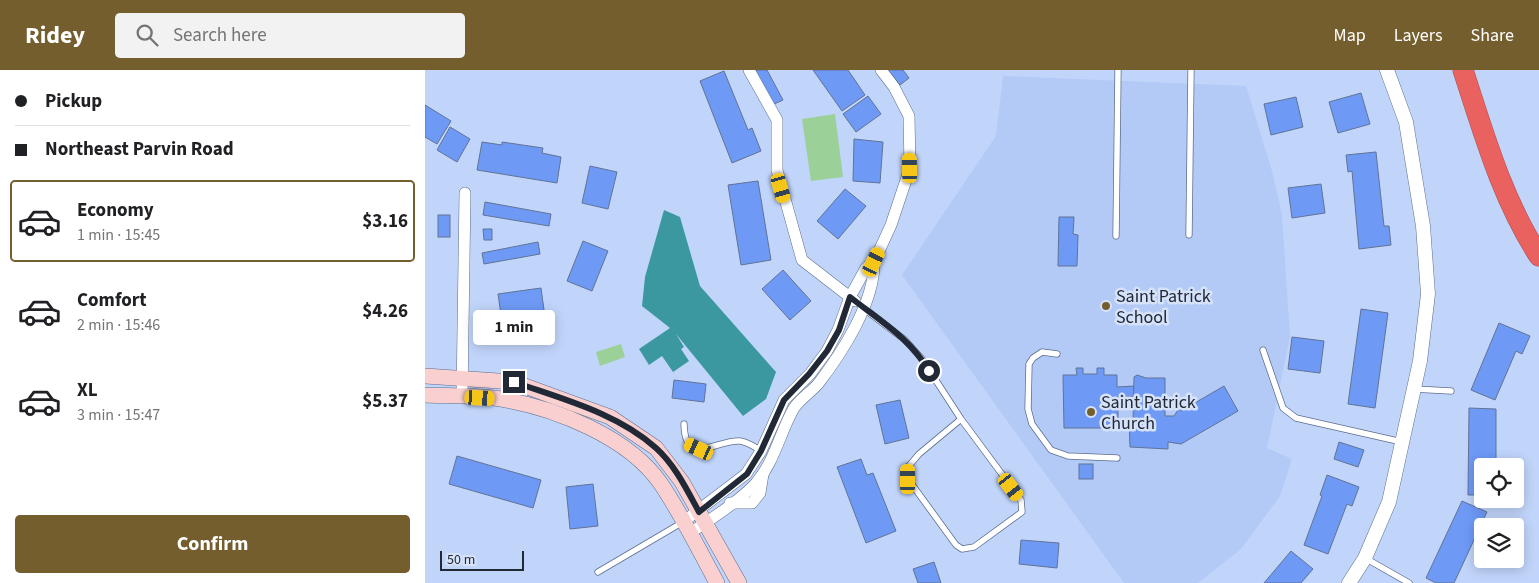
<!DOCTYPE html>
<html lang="en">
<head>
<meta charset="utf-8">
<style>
	:root { --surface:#fff; --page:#f2f2f2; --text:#202124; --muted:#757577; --line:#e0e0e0; --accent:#755e2e }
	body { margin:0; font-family:"Source Sans 3",sans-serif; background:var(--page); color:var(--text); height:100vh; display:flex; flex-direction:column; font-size:19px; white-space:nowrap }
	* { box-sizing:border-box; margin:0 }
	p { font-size:16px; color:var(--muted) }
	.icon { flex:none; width:28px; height:28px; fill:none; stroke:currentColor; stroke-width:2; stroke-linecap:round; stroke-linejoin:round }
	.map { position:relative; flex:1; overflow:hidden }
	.side { display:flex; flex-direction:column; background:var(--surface); width:425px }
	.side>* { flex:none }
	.guide { display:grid; align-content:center; height:110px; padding:0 15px; background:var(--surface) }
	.controls { position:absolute; left:1049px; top:388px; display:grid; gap:10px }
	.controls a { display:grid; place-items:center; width:50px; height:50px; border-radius:5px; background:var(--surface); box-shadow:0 2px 12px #0003; font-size:25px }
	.scale { position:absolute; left:15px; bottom:12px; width:84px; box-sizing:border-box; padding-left:5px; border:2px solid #212836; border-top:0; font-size:14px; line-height:18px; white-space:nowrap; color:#212836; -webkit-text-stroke:4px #d6e2f9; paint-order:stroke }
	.end { position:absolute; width:22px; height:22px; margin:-11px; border:6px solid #212836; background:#fff; box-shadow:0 0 0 2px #fff }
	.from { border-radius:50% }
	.bubble { position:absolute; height:35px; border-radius:5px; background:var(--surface); box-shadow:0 2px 12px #0003; font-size:16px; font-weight:700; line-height:35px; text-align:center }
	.car { position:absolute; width:15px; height:30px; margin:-15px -8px; border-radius:6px; box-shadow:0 0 4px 1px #0007; background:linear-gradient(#f5c518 24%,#345 0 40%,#f5c518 0 76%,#345 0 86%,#f5c518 0) }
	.guide b { display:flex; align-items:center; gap:18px; height:48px; font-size:19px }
	.guide b+b { border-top:1px solid var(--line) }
	.guide i { width:12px; height:12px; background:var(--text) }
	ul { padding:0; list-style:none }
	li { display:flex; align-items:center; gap:15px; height:82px; margin:0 10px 8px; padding:0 5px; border:2px solid transparent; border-radius:5px }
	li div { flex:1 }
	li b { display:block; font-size:19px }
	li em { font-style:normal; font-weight:700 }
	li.current { border-color:var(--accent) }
	li>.icon { width:45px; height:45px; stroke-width:1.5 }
	.cta { display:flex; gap:10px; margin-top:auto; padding:10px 15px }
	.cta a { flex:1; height:58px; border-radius:5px; background:var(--accent); color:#fff; font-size:20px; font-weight:700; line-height:58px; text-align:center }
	header { display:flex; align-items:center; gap:30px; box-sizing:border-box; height:70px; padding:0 25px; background:var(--accent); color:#fff }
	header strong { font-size:24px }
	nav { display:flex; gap:28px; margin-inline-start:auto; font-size:18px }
	.search { width:350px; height:45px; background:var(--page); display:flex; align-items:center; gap:12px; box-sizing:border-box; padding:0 18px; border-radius:5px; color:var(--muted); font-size:19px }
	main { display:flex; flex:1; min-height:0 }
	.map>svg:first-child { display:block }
	.built { fill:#b3caf6 }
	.green { fill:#9bd098 }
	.water { fill:#3c98a0 }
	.building { fill:#6e9af6; stroke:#617395 }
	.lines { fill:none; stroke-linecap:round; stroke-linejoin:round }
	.service-casing { stroke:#5c6d8e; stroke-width:7 }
	.minor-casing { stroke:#5c6d8e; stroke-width:12 }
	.tertiary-casing { stroke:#5c6d8e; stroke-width:15 }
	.secondary-casing { stroke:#5c6d8e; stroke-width:16 }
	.motorway-casing { stroke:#a44e51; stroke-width:21 }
	.service { stroke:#fff; stroke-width:5.5 }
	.minor { stroke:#fff; stroke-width:11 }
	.tertiary { stroke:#fff; stroke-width:14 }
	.secondary { stroke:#f9d0cf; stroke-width:15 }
	.motorway { stroke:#ea6260; stroke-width:20 }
	.route { stroke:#212836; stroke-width:6 }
	.poi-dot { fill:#755e2e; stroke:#d6e2f9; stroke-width:2 }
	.labels { text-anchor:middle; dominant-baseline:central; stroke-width:5; stroke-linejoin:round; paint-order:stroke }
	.poi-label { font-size:18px; fill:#212836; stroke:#d6e2f9; text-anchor:start }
</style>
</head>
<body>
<header>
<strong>Ridey</strong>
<div class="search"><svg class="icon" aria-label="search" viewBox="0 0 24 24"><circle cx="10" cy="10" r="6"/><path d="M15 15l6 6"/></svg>Search here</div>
<nav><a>Map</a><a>Layers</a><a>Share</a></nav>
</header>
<main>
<section class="side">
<div class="guide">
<b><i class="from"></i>Pickup</b>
<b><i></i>Northeast Parvin Road</b>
</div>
<ul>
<li class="current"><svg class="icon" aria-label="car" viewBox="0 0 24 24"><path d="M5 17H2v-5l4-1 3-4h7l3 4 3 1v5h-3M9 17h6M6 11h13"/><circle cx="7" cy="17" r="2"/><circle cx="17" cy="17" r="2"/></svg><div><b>Economy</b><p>1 min · 15:45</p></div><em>$3.16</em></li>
<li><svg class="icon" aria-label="car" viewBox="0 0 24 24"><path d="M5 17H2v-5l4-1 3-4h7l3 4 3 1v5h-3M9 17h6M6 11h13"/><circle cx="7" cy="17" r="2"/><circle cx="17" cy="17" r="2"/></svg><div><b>Comfort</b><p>2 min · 15:46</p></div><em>$4.26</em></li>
<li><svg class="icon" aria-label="car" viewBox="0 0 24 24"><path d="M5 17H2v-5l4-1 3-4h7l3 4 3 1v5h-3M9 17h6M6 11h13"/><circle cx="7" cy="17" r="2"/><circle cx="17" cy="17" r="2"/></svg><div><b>XL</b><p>3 min · 15:47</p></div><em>$5.37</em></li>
</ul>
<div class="cta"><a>Confirm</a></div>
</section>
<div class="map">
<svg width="1114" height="513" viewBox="0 0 1114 513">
	<rect width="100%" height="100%" fill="#c1d5fb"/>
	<!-- built -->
	<polygon class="built" points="578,6 821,16 847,101 857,145 865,267 842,378 867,389 855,426 816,479 773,513 699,513 477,205 571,66"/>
	<!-- green -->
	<g class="green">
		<polygon points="410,44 418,107 386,111 377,49"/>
		<polygon points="196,274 200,287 175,296 171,282"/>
	</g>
	<!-- water -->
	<polygon class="water" points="239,140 255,147 275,216 351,302 341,329 318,346 251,264 259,277 256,279 264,291 248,302 237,286 224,295 214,279 245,258 217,236 220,207"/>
	<!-- building -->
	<g class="building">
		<polygon points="332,0 342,0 358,30 347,35 329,2"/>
		<polygon points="388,0 423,0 440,25 417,41"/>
		<polygon points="463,0 478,0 484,8 475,15"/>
		<polygon points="299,1 323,60 327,58 336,81 307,93 275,11"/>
		<polygon points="936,23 945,54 913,63 904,32"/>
		<polygon points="443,26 456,44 431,62 418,44"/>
		<polygon points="871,27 878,57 846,65 839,34"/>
		<polygon points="0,35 26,51 12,74 0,67"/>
		<polygon points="25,57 45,69 32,92 12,80"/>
		<polygon points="429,69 458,72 455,113 428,111"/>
		<polygon points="57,72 77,75 77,72 118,78 117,83 136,87 132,113 52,100"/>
		<polygon points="951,82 959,156 964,156 966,175 934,179 927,101 923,102 921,85"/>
		<polygon points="165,96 192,102 183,139 157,133"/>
		<polygon points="333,111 346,190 316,195 303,115"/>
		<polygon points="896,114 900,143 867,148 863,118"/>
		<polygon points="420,119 441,136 413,169 392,151"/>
		<polygon points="60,132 126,144 124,156 58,145"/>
		<rect x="13" y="145" width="12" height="22"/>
		<polygon points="634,147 649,147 648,164 653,165 652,196 633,196"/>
		<polygon points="58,159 67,159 67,170 59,170"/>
		<polygon points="158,171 183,181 167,221 142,211"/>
		<polygon points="113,172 115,184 59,194 57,183"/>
		<polygon points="358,200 386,231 365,250 337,219"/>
		<polygon points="116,218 120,247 77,252 73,224"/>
		<polygon points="936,239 963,243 950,338 923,334"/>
		<polygon points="1074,253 1105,266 1097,284 1091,281 1070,330 1046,320"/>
		<polygon points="867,267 899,271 895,303 863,299"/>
		<polygon points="651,298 658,298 658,304 672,304 672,298 679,298 679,305 692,305 692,317 709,316 709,327 693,326 693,358 639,358 638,305 652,305"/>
		<polygon points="712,305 721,308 740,308 740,346 749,346 755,337 756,341 799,316 813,341 756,374 743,372 743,379 705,377 704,351 708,351 709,307"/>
		<polygon points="249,310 281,314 279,332 247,328"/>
		<polygon points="475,330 484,368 460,374 451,335"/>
		<polygon points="1044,338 1071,339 1071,396 1058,396 1058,425 1043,425"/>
		<polygon points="914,372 939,380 933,397 909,389"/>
		<polygon points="32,386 116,410 108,438 24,414"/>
		<polygon points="436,389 442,405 448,403 471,461 441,473 412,397"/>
		<rect x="654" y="394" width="14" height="15"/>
		<polygon points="902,405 934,417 927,436 922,434 903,484 879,475 897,426 895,425"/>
		<polygon points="168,414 173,456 145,459 141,417"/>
		<polygon points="1037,431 1062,442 1029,513 1011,513 1001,508"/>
		<polygon points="596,470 634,473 632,498 594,494"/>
		<polygon points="866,481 888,499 876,513 839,513"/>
		<polygon points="509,492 516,513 493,513 488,499"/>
	</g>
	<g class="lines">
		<!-- service casing -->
		<g class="service-casing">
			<g id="service">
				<polyline points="764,165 766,0"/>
				<polyline points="691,166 693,0"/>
				<polyline points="438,238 480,270 497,289 536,349 596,430 597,442 549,477 537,479 531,475 483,409 483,397 494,384 536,349"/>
				<polyline points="838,280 858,338 871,348 977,372"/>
				<polyline points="632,284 617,282 608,288 604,294 603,339 607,354 626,380 643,386 692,388"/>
				<polyline points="989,319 1026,321"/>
				<path d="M259,354C260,399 292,369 315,371C323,372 331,378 337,381"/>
				<polyline points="940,488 984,513"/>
				<polyline points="173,502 258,452"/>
			</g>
		</g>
		<!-- minor casing -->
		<g class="minor-casing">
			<g id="minor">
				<polyline points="324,0 352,50 352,100 377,190 430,231"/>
				<polyline points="37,327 40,123"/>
				<polyline points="305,433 327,433 335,423 338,404"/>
				<polyline points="258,452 321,404 336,381 359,330 385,304 402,281 413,260 425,227 441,198 449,192 466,155 485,98 484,46 469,17 456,0"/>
				<path d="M265,463C282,452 318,428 331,413C350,391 355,362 369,338C375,329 386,322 393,314C417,283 450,232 449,192"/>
			</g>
		</g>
		<!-- tertiary casing -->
		<g class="tertiary-casing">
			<polyline id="tertiary" points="924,513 940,488 964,432 995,291 1003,224 998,156 981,52 962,0"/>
		</g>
		<!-- secondary casing -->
		<g class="secondary-casing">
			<g id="secondary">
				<polyline points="0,306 89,312 185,347 231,378 257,412 314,513"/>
				<path d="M0,325C25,326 51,325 76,329C130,338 204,367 236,414C257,445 274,480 292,513"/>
			</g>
		</g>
		<!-- motorway casing -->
		<g class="motorway-casing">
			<path id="motorway" d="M1038,0C1059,64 1077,129 1114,186"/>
		</g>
		<!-- service -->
		<use href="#service" class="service"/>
		<!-- minor -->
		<use href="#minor" class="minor"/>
		<!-- tertiary -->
		<use href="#tertiary" class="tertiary"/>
		<!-- secondary -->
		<use href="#secondary" class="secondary"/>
		<!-- motorway -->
		<use href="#motorway" class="motorway"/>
	</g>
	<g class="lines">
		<!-- route -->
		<path class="route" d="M89,312C137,329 192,343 231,378C250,395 262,420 274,442L322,404L336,381L359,330L384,304L402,281L414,260L425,227C454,250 485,268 504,301"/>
	</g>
	<!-- markers -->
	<g class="poi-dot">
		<circle cx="681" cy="236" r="5"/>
		<circle cx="666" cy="342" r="5"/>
	</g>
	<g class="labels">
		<!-- poi labels -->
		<g class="poi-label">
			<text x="691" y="226">Saint Patrick<tspan x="691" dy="21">School</tspan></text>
			<text x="676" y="332">Saint Patrick<tspan x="676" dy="21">Church</tspan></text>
		</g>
	</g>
</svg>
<div class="controls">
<a><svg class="icon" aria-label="locate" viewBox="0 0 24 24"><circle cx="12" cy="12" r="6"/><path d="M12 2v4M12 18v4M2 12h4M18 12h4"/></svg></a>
<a><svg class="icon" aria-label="layers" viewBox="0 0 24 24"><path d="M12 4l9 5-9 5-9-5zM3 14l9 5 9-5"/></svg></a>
</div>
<div class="scale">50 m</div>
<i class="end from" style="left:504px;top:301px"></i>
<i class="end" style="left:89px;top:312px"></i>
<div class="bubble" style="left:48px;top:240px;width:82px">1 min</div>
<i class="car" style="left:485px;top:98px;rotate:359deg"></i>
<i class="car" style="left:356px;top:118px;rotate:164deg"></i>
<i class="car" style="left:449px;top:192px;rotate:25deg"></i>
<i class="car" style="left:55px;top:328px;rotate:93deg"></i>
<i class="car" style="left:274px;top:379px;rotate:295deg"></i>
<i class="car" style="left:483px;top:409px;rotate:0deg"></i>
<i class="car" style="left:586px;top:417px;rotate:143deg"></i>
</div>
</main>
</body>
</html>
